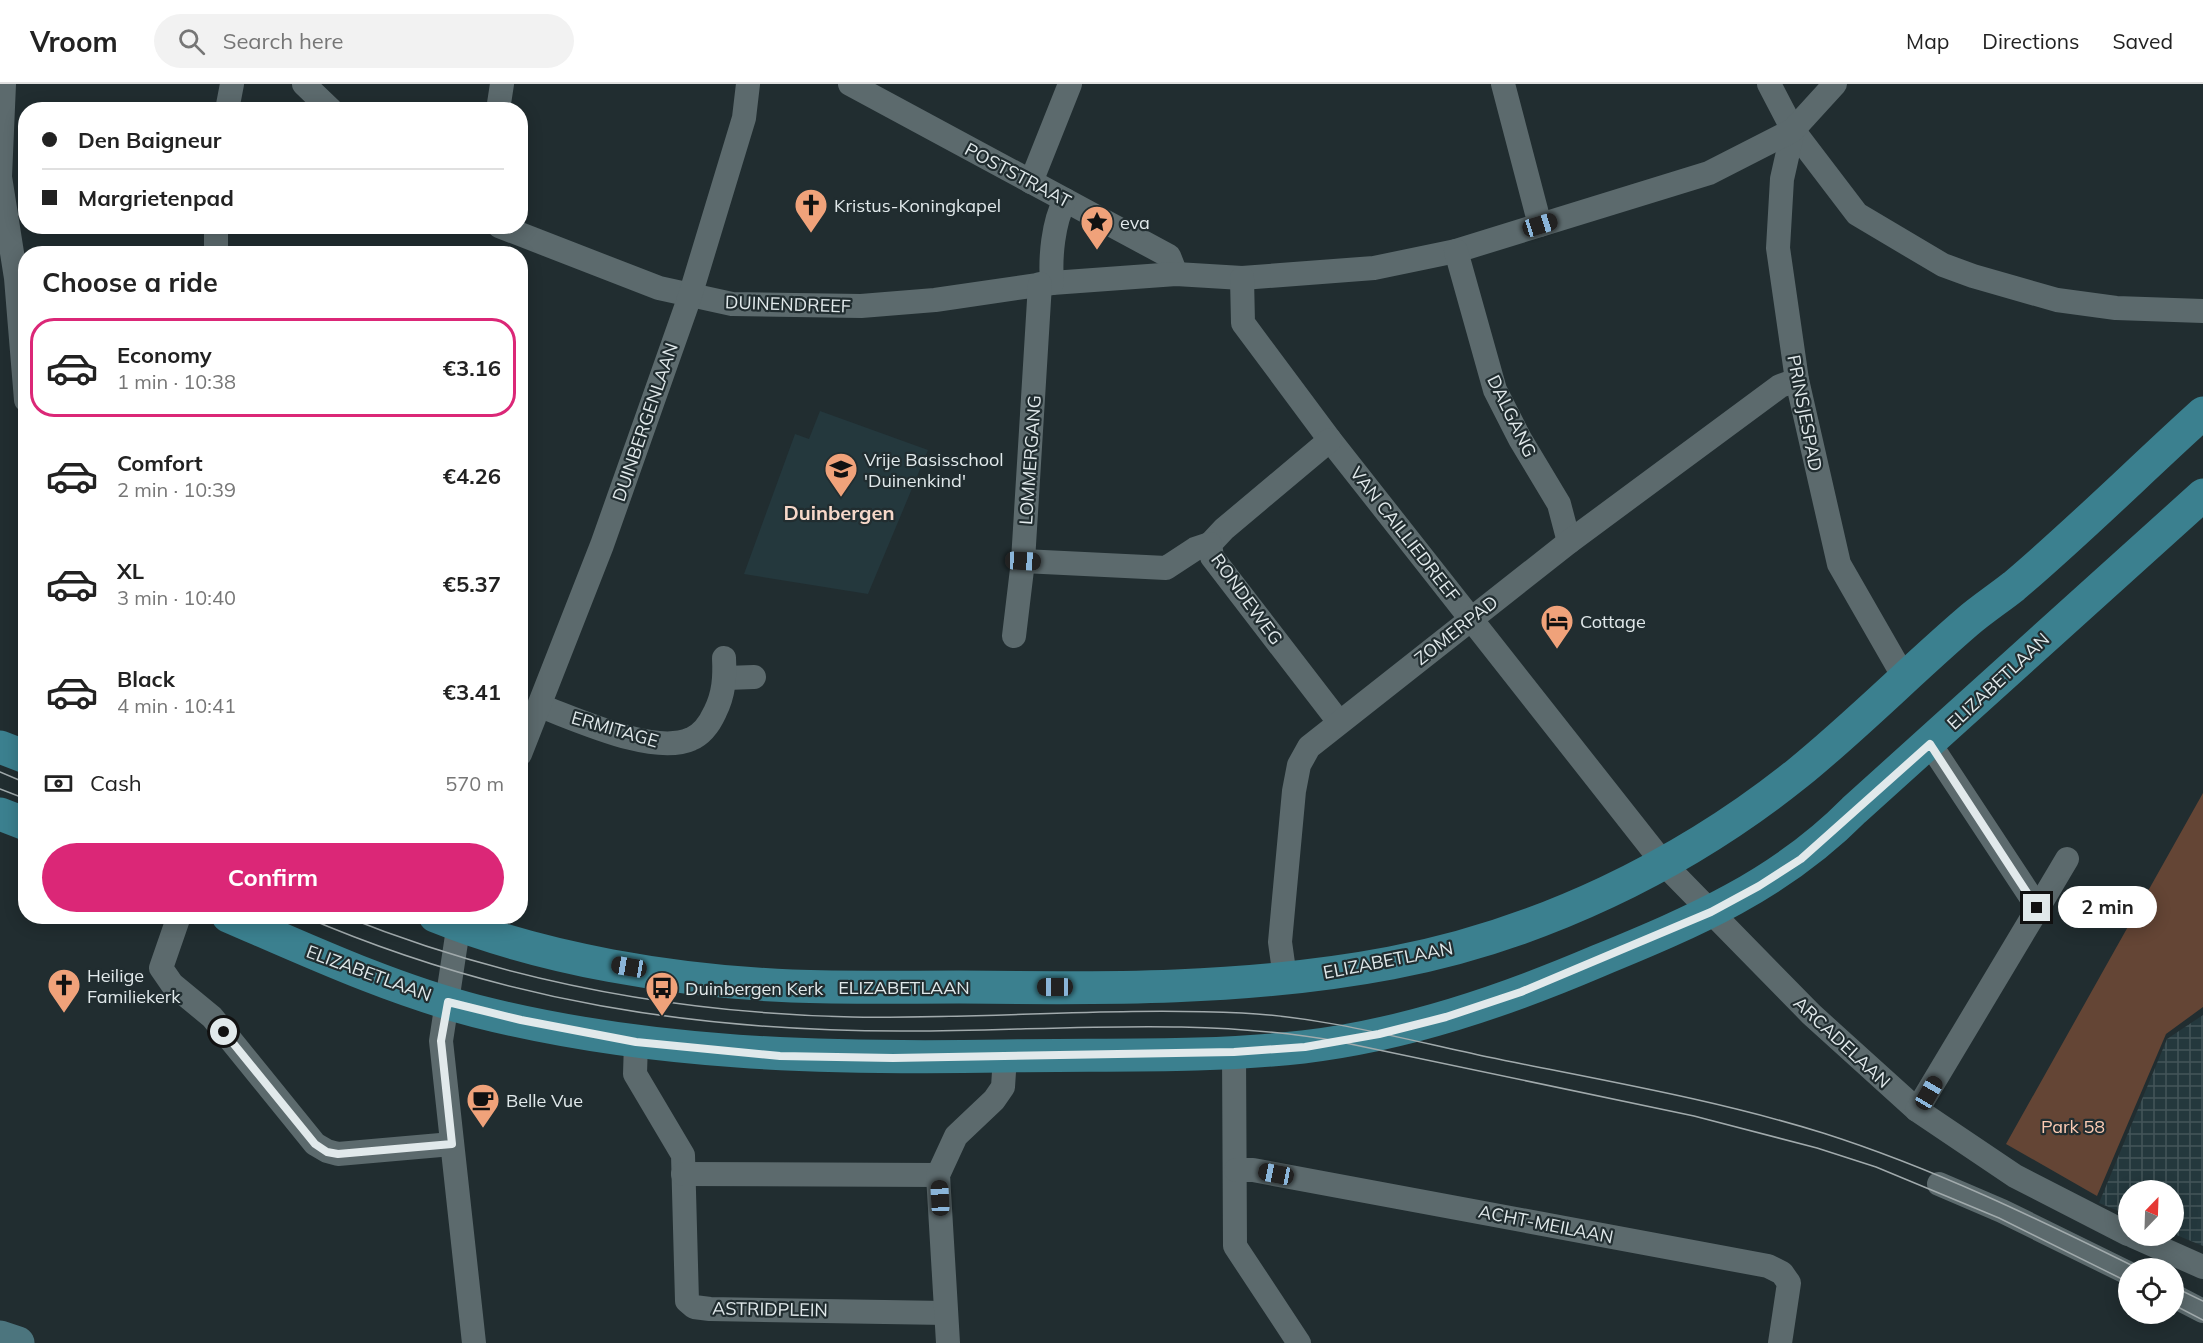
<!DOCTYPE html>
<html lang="en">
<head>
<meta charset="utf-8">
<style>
	:root { --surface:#fff; --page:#f2f2f2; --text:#222; --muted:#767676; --line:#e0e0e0; --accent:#db2777 }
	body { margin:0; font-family:Mulish,sans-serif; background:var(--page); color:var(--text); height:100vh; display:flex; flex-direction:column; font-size:22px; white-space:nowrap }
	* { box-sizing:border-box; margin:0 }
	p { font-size:20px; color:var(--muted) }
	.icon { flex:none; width:33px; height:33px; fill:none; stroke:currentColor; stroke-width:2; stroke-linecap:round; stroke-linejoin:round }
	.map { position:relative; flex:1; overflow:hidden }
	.sheet { position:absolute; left:18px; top:162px; width:510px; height:678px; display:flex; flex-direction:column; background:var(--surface); border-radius:24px; box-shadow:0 3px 15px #0003 }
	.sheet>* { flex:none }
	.guide { position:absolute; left:18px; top:18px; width:510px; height:132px; border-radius:24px; box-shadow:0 3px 15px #0003; display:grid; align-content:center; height:132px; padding:0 24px; background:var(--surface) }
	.needle { width:39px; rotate:23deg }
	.fabs { position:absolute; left:2118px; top:1096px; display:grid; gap:12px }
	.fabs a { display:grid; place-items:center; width:66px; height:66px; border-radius:50%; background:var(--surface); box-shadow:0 3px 15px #0003; font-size:30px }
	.end { position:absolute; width:27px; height:27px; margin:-14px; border:8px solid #e1e9eb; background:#111; box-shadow:0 0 0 3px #111 }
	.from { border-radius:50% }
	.bubble { position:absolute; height:42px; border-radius:21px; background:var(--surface); box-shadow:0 3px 15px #0003; font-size:20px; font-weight:700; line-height:42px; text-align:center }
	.car { position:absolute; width:18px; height:36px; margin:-18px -9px; border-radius:8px; box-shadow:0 0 4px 2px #0007; background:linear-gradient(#222 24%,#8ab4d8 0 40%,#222 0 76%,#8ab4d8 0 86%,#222 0) }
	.guide b { display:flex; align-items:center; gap:21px; height:57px; font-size:22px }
	.guide b+b { border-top:2px solid var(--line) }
	.guide i { width:15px; height:15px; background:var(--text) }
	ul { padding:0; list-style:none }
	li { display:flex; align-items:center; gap:18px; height:99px; margin:0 12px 9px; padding:0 12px; border:3px solid transparent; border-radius:24px }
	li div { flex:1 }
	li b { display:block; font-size:22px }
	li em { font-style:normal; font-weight:700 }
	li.active { border-color:var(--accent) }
	li>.icon { width:54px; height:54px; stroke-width:1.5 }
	h2 { padding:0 24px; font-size:27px; line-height:72px }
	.pay { display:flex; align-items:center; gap:15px; height:66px; padding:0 24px; font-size:22px }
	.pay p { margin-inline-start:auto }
	.action { display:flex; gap:12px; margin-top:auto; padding:12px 24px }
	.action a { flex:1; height:69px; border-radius:36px; background:var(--accent); color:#fff; font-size:24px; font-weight:700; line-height:69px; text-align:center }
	header { display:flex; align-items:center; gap:36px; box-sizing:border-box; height:84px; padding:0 30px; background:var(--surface); border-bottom:2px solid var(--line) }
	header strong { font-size:28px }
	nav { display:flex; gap:33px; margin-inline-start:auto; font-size:21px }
	.search { width:420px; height:54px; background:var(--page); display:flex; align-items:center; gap:15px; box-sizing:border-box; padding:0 21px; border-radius:33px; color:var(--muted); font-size:22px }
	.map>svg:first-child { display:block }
	.built { fill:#24383d }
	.industrial { fill:url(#industrial-grid) }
	.green { fill:#644535 }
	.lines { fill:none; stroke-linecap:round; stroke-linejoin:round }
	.street { stroke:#5c6a6d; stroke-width:24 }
	.secondary { stroke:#4c757e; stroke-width:33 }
	.primary { stroke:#3b808f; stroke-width:33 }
	.tram { stroke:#a1aaac; stroke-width:1.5 }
	.route { stroke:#e1e9eb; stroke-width:8 }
	.labels { text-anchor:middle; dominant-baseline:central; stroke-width:4.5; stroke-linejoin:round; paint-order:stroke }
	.street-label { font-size:18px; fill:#e1e9eb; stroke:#212d30 }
	.poi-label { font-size:18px; fill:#e1e9eb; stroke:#212d30; text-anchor:start }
	.park-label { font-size:18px; fill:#fccbb3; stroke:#212d30 }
	.neighbourhood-label { font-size:20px; font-weight:bold; fill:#f6d8c9; stroke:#212d30 }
</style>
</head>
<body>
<header>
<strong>Vroom</strong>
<div class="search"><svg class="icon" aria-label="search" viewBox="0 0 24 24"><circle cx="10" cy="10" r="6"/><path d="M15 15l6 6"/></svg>Search here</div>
<nav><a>Map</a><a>Directions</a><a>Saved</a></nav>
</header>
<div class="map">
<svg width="2203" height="1259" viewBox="0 0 2203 1259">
	<defs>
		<pattern id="industrial-grid" width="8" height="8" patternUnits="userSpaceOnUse" patternTransform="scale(1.5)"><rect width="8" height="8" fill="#24383d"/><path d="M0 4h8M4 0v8" fill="none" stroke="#445559"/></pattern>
	</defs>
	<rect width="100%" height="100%" fill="#212d30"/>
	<!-- built -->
	<polygon class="built" points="820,327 928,366 868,510 744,490 795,350 809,355"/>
	<!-- industrial -->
	<polygon class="industrial" points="2203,931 2203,1162 2174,1150 2174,1107 2128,1107 2128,1131 2099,1119 2167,955"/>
	<!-- green -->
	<polygon class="green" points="2203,709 2203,923 2166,950 2097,1112 2006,1060"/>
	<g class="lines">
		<!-- street -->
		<g class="street">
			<polyline points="4,0 0,93 16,194 26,316"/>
			<polyline points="304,0 331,26"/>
			<polyline points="850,0 1169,172 1176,190"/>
			<polyline points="1503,0 1540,141"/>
			<polyline points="1769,0 1793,46 1857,130 1943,181 1973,192 2057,216 2116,224 2203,227"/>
			<polyline points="227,26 232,0"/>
			<polyline points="498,26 502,0"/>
			<polyline points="1793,46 1782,95 1778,164 1797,296 1839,480 1905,595"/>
			<polyline points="1031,98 1070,0"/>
			<polyline points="216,142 216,170"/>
			<polyline points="499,142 659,204 732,220 861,222 935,216 1052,199 1176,190 1242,194 1374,184 1456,167 1709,89 1793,46 1835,0"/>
			<polyline points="1456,167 1495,306 1520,355 1559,420 1569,458"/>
			<polyline points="1242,194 1243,239 1330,356 1664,780 1811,930 1917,1026 2015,1092 2128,1150"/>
			<path d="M1052,199C1050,173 1053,139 1065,116"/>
			<polyline points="1330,356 1224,445 1210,460 1212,473 1339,638"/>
			<polyline points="1023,477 1166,484 1195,465 1210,460"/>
			<polyline points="1014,552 1023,477 1040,200"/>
			<polyline points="726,594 754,593"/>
			<path d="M540,622C576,635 654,672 691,655C703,650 710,639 715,628C724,610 725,593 724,574"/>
			<polyline points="520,670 602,461 690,212 744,34 748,0"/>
			<polyline points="2038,824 2067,775"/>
			<polyline points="179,832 161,884 172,900 212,933 315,1060 327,1067 338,1070 452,1060"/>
			<polyline points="460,832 441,957 474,1259"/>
			<polyline points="1285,894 1280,858 1294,707 1299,681 1309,663 1569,458 1780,302 1797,296"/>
			<polyline points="636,958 635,990 683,1071 687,1217 694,1223 710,1225 946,1229"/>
			<polyline points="1234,968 1235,1162 1299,1259"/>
			<polyline points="1917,1026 2038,824 1930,660"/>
			<polyline points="1236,1086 1253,1086 1768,1182 1782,1189 1789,1199 1780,1259"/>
			<polyline points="683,1090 938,1091"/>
			<polyline points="1939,1100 2002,1127 2128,1189"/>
			<polyline points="2133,1152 2203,1183"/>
			<polyline points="2174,1212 2203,1227"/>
			<polyline points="948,1259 938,1091 956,1052 994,1016 1003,1003 1005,972"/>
		</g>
		<!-- secondary -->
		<polyline class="secondary" points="0,1253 18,1259"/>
		<!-- primary -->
		<g class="primary">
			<polyline points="0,663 26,673"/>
			<polyline points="0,730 26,740"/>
			<path d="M228,832C309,867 391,905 476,927C649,971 826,975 1003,972C1103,970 1204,974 1303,963C1405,951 1504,917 1598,877C1693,838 1780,801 1854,726L2203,411"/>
			<path d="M435,832C544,876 675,897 792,902C847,904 903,903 959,903C1103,905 1249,906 1391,879C1539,851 1682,782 1798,689C1857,641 1910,587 1967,538C1982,525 1999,514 2014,502C2079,447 2140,386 2203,329"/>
		</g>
		<!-- tram -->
		<g class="tram">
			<polyline points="0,688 26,699"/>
			<polyline points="0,705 26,715"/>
			<path d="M303,832C500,917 697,948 910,947C1051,947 1196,932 1336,957L1694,1032L1817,1064L1876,1083L1999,1134L2128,1198"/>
			<path d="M344,832C505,897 679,929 852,933C982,935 1112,923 1242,929C1325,933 1407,956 1488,973C1600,996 1714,1015 1823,1049C1933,1084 2036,1134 2139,1185"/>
			<polyline points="2174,1203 2203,1217"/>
			<polyline points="2174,1221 2203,1236"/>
		</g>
	</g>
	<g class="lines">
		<!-- route -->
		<polyline class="route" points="224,948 315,1060 327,1068 338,1070 452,1060 441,957 448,918 521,936 636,958 780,972 893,974 1234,968 1305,963 1379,950 1446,933 1521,908 1711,828 1759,802 1801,775 1930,660 2037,824"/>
	</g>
	<!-- icons -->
	<defs>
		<g id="church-pin" transform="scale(1.725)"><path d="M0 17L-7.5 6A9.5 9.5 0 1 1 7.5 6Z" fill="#f0a27a" stroke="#212d30"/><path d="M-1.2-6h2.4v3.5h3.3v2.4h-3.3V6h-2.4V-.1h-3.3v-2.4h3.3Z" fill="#111"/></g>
		<g id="sight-pin" transform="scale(1.725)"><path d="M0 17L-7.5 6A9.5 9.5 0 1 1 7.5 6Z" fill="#f0a27a" stroke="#212d30"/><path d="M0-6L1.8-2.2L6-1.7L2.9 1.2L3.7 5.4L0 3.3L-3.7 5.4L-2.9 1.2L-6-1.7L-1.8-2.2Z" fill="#111"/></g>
		<g id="school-pin" transform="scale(1.725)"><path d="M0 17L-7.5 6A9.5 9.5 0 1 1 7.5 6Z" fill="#f0a27a" stroke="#212d30"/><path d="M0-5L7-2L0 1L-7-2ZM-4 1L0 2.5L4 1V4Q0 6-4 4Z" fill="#111"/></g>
		<g id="hotel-pin" transform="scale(1.725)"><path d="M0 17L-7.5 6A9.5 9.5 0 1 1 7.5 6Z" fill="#f0a27a" stroke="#212d30"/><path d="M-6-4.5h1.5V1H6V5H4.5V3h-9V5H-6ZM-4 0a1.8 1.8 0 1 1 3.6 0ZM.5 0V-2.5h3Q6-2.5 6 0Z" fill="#111"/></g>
		<g id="bus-pin" transform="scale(1.725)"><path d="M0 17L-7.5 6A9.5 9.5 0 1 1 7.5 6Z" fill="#f0a27a" stroke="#212d30"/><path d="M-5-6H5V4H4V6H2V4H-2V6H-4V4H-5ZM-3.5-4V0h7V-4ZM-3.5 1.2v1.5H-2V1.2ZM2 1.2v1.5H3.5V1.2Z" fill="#111"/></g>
		<g id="cafe-pin" transform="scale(1.725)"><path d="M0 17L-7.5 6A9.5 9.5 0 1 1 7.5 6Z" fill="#f0a27a" stroke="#212d30"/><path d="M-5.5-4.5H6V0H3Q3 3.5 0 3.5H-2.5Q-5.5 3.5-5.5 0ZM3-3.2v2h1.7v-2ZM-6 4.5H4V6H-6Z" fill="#111"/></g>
	</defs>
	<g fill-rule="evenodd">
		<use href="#church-pin" x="811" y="121"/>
		<use href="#sight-pin" x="1097" y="138"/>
		<use href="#school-pin" x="841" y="385"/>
		<use href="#hotel-pin" x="1557" y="537"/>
		<use href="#church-pin" x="64" y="901"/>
		<use href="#bus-pin" x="662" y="904"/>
		<use href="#cafe-pin" x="483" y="1016"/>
	</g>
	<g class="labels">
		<!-- street labels -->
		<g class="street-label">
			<text transform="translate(1018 91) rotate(28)">POSTSTRAAT</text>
			<text transform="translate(788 220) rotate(2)">DUINENDREEF</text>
			<text transform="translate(1805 329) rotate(79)">PRINSJESPAD</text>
			<text transform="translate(1512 332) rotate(64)">DALGANG</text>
			<text transform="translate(645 338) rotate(-71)">DUINBERGENLAAN</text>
			<text transform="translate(1030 376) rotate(-86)">LOMMERGANG</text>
			<text transform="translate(1405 450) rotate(52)">VAN CAILLIEDREEF</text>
			<text transform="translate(1247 515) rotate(54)">RONDEWEG</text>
			<text transform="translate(1456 546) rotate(-38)">ZOMERPAD</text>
			<text transform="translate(1998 597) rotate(-43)">ELIZABETLAAN</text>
			<text transform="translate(615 645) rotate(16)">ERMITAGE</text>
			<text transform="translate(1388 876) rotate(-11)">ELIZABETLAAN</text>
			<text transform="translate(369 889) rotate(20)">ELIZABETLAAN</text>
			<text x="904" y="903">ELIZABETLAAN</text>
			<text transform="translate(1842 958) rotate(43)">ARCADELAAN</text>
			<text transform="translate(1546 1140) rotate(11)">ACHT-MEILAAN</text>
			<text transform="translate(770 1225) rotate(1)">ASTRIDPLEIN</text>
		</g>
		<!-- poi labels -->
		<g class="poi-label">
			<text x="834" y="121">Kristus-Koningkapel</text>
			<text x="1120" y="138">eva</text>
			<text x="864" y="375">Vrije Basisschool<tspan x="864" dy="21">'Duinenkind'</tspan></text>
			<text x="1580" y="537">Cottage</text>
			<text x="87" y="891">Heilige<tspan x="87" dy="21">Familiekerk</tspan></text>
			<text x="685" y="904">Duinbergen Kerk</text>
			<text x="506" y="1016">Belle Vue</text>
		</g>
		<!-- park labels -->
		<g class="park-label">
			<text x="2073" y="1042">Park 58</text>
		</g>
		<!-- neighbourhood labels -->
		<g class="neighbourhood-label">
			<text x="839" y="428">Duinbergen</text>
		</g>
	</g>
</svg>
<div class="fabs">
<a><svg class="needle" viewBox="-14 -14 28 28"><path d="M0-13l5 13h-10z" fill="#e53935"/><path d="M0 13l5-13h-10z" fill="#767676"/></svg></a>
<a><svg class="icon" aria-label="locate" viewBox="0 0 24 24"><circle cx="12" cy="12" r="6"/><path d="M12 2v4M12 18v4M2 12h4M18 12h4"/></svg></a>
</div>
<i class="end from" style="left:224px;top:948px"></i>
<i class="end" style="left:2037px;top:824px"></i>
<div class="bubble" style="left:2058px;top:802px;width:99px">2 min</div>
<i class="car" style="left:1540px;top:141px;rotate:73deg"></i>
<i class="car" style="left:1023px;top:477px;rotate:93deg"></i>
<i class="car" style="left:629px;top:883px;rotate:280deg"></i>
<i class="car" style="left:1055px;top:903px;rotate:270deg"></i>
<i class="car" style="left:1929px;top:1009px;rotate:30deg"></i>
<i class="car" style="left:1276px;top:1090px;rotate:281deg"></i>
<i class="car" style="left:940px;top:1114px;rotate:357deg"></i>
<div class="guide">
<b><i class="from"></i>Den Baigneur</b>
<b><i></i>Margrietenpad</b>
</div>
<section class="sheet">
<h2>Choose a ride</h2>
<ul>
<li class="active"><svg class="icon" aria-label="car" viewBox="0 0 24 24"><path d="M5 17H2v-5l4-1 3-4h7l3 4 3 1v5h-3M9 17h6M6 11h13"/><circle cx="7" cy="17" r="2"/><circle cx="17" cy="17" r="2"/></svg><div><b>Economy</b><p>1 min · 10:38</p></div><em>€3.16</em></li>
<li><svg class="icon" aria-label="car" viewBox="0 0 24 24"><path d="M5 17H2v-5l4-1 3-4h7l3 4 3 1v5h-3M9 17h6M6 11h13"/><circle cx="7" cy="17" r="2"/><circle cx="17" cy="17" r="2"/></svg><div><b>Comfort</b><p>2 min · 10:39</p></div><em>€4.26</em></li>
<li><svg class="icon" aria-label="car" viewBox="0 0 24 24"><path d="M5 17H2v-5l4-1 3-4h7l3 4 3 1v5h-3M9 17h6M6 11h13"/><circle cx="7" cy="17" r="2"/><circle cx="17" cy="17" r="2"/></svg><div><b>XL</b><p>3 min · 10:40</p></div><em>€5.37</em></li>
<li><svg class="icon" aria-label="car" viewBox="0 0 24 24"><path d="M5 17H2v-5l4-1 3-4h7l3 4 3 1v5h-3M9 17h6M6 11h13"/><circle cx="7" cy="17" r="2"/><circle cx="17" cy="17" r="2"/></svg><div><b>Black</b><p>4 min · 10:41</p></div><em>€3.41</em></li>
</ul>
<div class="pay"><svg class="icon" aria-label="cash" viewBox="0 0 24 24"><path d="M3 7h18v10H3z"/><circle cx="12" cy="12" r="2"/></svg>Cash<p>570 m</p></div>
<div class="action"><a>Confirm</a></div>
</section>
</div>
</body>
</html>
